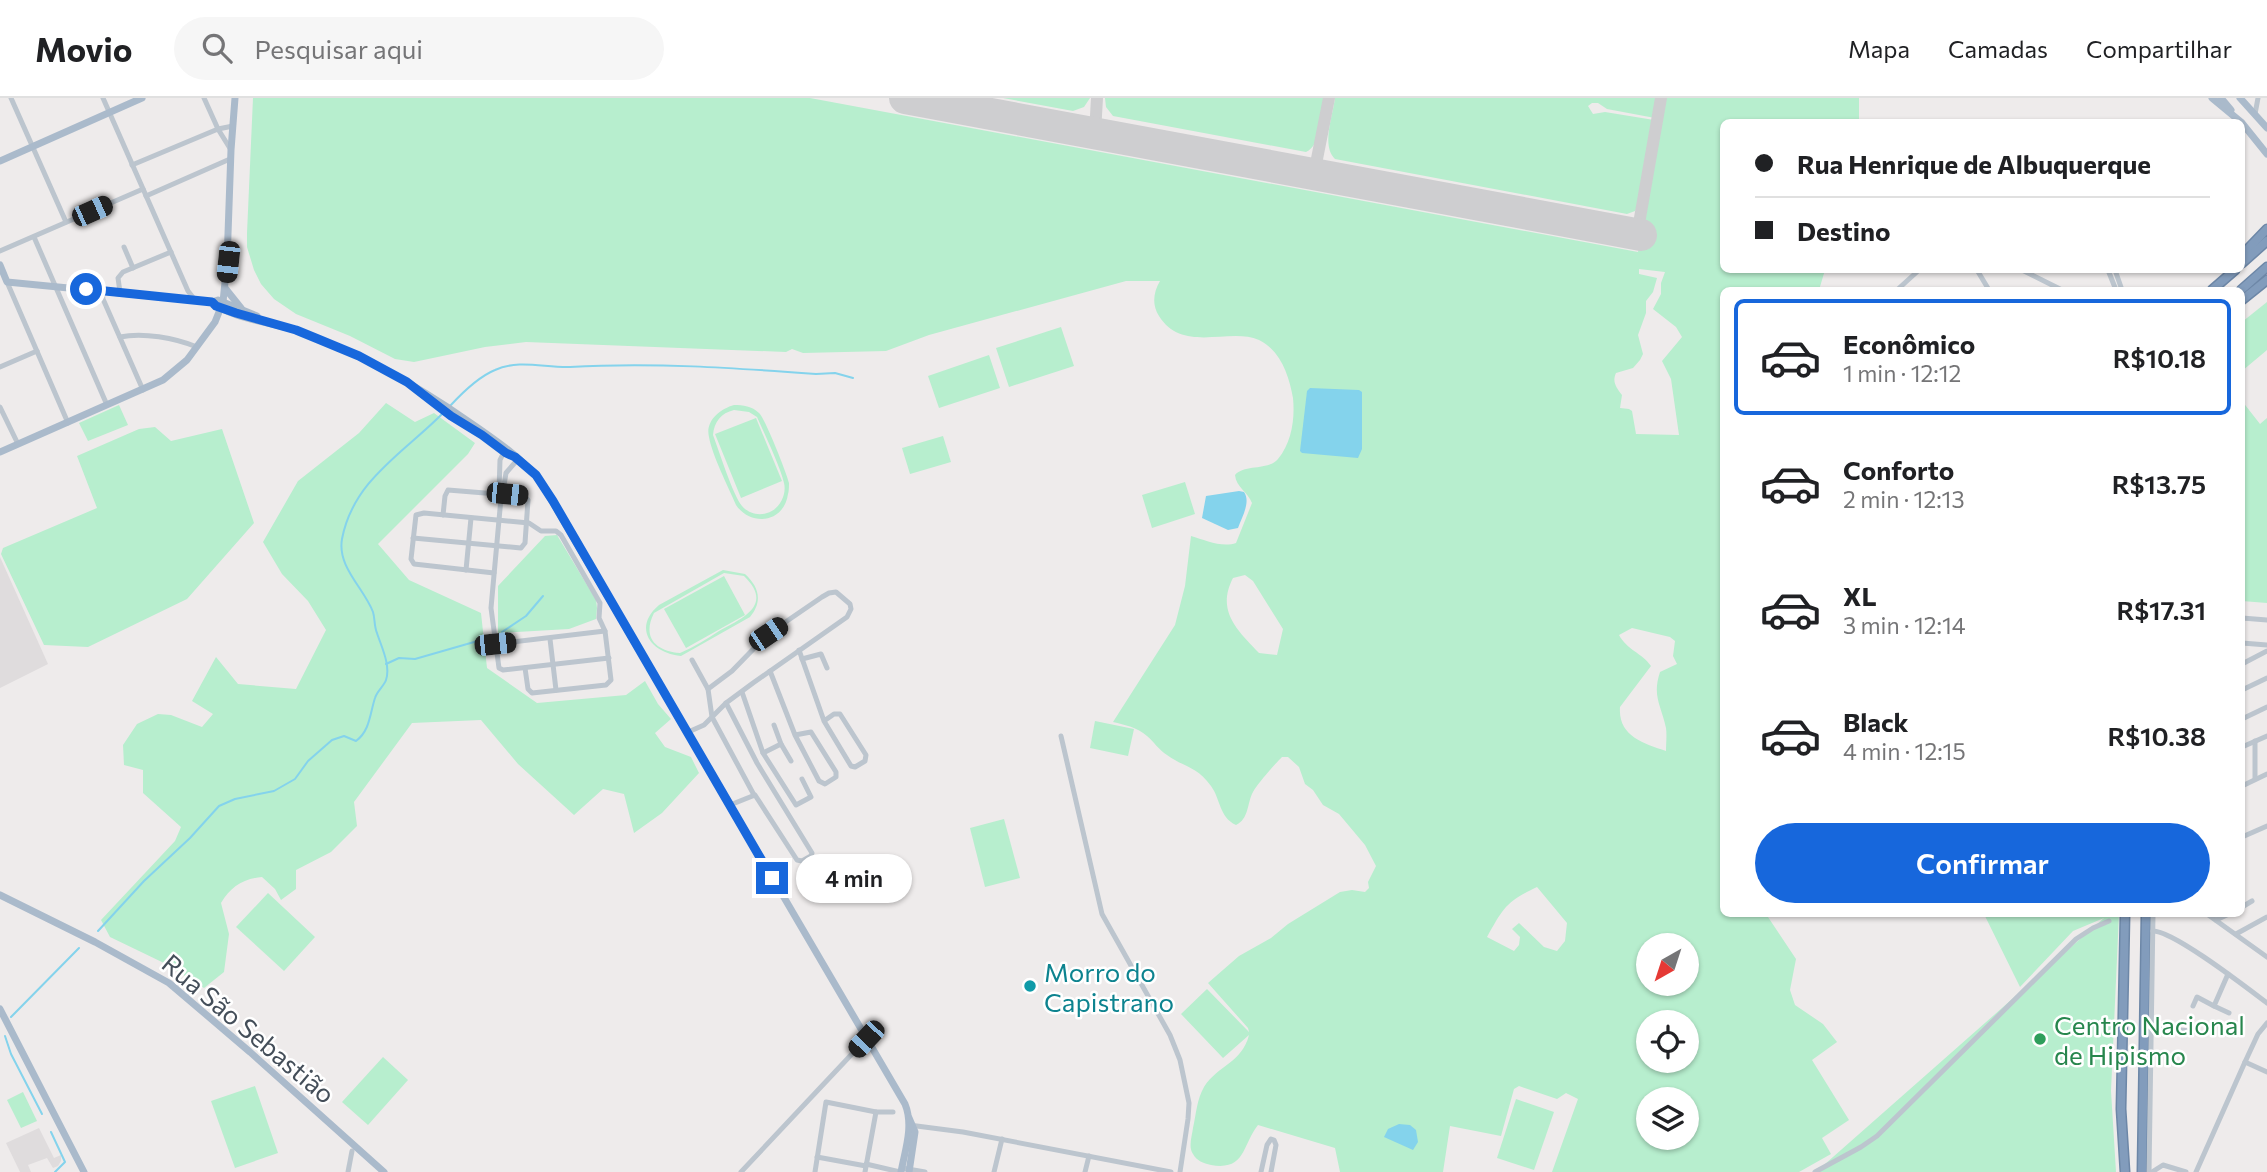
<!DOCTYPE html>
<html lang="pt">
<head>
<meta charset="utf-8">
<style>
	:root { --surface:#fff; --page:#f6f6f6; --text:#202124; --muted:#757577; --line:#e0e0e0; --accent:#1767dc }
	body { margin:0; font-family:Commissioner,sans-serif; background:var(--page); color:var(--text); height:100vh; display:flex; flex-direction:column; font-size:26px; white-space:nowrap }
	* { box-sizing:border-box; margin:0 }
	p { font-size:23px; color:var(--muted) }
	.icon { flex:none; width:38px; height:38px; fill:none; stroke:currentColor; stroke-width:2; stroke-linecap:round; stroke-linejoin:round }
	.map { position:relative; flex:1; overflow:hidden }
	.panel { position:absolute; left:1720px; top:189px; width:525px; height:630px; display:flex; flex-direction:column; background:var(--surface); border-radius:10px; box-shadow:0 2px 5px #0004 }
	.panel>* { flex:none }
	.guide { position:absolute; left:1720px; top:21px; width:525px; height:154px; border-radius:10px; box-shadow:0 2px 5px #0004; display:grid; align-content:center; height:154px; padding:0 35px; background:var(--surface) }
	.needle { width:46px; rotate:219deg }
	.buttons { position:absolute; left:1636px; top:835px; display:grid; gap:14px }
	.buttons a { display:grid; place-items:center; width:63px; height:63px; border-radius:50%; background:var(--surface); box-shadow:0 2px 5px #0004; font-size:35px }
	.end { position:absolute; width:32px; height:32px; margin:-16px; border:9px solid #1767dc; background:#fff; box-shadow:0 0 0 4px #fff }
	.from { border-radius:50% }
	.bubble { position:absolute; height:49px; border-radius:24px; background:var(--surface); box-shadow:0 2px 5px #0004; font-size:23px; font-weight:600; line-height:49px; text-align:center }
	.car { position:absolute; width:21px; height:42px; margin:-21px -10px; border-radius:9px; box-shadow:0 0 5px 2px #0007; background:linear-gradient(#222 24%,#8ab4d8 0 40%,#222 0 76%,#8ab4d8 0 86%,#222 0) }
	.guide b { display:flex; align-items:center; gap:24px; height:66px; font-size:26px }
	.guide b+b { border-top:2px solid var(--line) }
	.guide i { width:18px; height:18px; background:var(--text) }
	ul { padding:12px 0 0; list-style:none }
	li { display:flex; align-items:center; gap:21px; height:116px; margin:0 14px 10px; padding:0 21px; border:4px solid transparent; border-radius:10px }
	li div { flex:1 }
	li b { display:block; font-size:26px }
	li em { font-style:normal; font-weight:600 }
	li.on { border-color:var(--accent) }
	li>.icon { width:63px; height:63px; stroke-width:1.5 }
	.button { display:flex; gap:14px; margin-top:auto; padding:14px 35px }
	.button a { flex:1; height:80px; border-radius:42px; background:var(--accent); color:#fff; font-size:28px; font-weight:600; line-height:80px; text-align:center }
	header { display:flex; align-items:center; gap:42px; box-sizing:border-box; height:98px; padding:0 35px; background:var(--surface); border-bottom:2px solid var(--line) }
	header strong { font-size:33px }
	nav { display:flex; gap:38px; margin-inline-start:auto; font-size:24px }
	.search { width:490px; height:63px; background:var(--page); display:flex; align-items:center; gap:18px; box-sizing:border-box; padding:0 24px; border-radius:38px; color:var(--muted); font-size:26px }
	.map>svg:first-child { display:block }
	.education { fill:#dfdcdd }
	.green { fill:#b7eece; fill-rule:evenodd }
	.water { fill:#84d3ec }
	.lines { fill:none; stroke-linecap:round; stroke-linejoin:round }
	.stream { stroke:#84d3ec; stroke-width:2 }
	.taxiway { stroke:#ceced0; stroke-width:12 }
	.runway { stroke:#ceced0; stroke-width:32 }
	.highway-casing { stroke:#6d87a7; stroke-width:11 }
	.minor { stroke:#bcc5ce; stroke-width:5 }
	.major { stroke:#aabacb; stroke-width:7 }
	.highway { stroke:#829cbc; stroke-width:8 }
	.route { stroke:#1767dc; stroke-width:9 }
	.culture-dot { fill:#0f9aa8; stroke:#fff; stroke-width:2.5 }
	.leisure-dot { fill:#2e9e5b; stroke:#fff; stroke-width:2.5 }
	.labels { text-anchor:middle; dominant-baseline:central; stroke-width:5; stroke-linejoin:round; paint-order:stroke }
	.culture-label { font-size:26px; fill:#0d838f; stroke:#fff; text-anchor:start }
	.leisure-label { font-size:26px; fill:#27864d; stroke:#fff; text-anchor:start }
	.street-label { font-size:26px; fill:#444e59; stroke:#fff }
</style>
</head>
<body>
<header>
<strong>Movio</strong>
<div class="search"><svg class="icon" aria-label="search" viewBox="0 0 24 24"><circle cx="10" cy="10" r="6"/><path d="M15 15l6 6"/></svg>Pesquisar aqui</div>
<nav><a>Mapa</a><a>Camadas</a><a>Compartilhar</a></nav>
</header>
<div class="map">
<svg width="2267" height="1074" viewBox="0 0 2267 1074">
	<rect width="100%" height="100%" fill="#eeebeb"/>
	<!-- education -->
	<g class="education">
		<polygon points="0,459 48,566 0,590"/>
		<polygon points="39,1030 54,1060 61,1057 61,1063 58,1068 53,1070 47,1060 28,1067 31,1074 20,1074 6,1045"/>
	</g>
	<!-- green -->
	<g class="green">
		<path d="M253,0H810L1638,154L1665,0H1859V24H1724V172H1825L1819,192H1724V816H1766L1796,861L1790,892L1795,907L1823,926L1837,944L1812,962L1849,1022L1822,1040L1831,1056L1799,1074H1552L1578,1001L1566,995L1557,1001L1519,988L1514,991L1501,1038L1450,1028L1443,1074H1340L1335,1050L1258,1027C1242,1047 1246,1073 1211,1067C1203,1065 1197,1063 1193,1056C1188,1049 1192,1038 1193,1030C1196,1016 1197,1001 1204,989C1218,967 1242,965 1249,937L1223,960L1181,916L1207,891L1249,934L1248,930L1208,885L1239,858L1271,840L1288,826L1340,794L1352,792L1365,794L1369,790L1368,784L1376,768L1365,747L1339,716L1323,707L1313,692L1305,686L1299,669L1288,659H1282C1275,666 1257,686 1253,694C1247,705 1249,721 1236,727C1219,719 1221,702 1211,688C1197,668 1183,669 1167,657C1159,652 1154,644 1147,638C1137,629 1125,627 1113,624L1175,527L1185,488L1191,438C1205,442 1222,450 1236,445L1252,405C1248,394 1236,389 1235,377C1245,366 1268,373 1278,361C1292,344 1295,320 1293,300C1289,278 1281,253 1259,242C1229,229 1183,256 1159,218C1152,207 1153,195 1160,183H1126L929,237L886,253L803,255L792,251L786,254L526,244L485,249L414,264L395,261L350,238L296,216L274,201L261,186L254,172L247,149V135ZM1639,171L1665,174L1661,185V196L1653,211L1676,229L1682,239L1662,263L1671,281L1679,337L1636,336L1632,313L1629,311L1620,310L1622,297C1616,289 1612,284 1616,275L1633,270L1640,262L1643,256L1638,237L1646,215V203L1653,194L1657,180L1639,176ZM1245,477L1253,483L1283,531L1277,557L1259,555C1237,532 1216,513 1233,480ZM1632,530L1670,539L1675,543L1673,558L1677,566L1660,574C1652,598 1661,607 1666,630C1667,637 1666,646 1666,653C1643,645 1618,638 1620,609L1651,568C1642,555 1627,552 1619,537ZM1537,789L1567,825L1565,843L1557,853L1544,849L1519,825L1512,831L1520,839L1519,847L1514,853L1487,839C1504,809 1506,804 1537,789ZM1648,847H1687V886H1648ZM1648,924H1687V962H1648ZM1648,1001H1687V1040H1648Z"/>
		<polygon points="1003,0 1090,0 1084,9 1073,13"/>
		<path d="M1105,0H1324C1321,16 1322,47 1306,54L1113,18L1106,9Z"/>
		<path d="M1335,0H1658L1655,20L1607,11L1598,5H1592L1588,8L1593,16L1605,14L1654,22L1639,106L1635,113L1627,116L1335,61C1321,48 1333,17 1335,0Z"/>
		<polygon points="2267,204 2267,252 2242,273 2242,224"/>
		<polygon points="1061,229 1074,268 1009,289 996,250"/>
		<polygon points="989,257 1000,290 939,310 928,278"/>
		<polygon points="2242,303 2260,326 2267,320 2267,505 2242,503"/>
		<path d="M386,305L415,324L434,315L475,345L468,356L378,446L409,482L481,515L487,570L537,605L626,597L645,583L658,606L671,621L655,635L665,649L691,659L699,675L662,715L634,735L624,696L603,691L574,717L518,666L481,622L412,625L354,704L357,728L331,754L296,772V791L281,802L275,791L262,779C242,781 231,789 221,805L229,836L224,874L204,890L166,866L110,839L101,822L175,743L181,729L143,695V672L124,667L123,647L137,626L158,616L171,617L202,629L213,616L192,603L216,559L238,586L296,591L326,532L308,503L282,476L263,444L298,383L359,335Z"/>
		<polygon points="119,307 128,327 88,343 79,325"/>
		<path d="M734,307C743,307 752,308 759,315C765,320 787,376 789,385C789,387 789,394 788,396C784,425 751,429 736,407C728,388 712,357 709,339C705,323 720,311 734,307ZM734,312L749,314L757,319C765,337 780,368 784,385C787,397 779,412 767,415C758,418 748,415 742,408C733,397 719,353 713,337C714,324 721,315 734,312Z"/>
		<polygon points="756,320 782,383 741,400 715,336"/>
		<polygon points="155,329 171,343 222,331 254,425 187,501 88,549 44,547 1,456 3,450 97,410 77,358 139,331"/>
		<polygon points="943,338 951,364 910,376 902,350"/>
		<polygon points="1185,384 1195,416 1152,430 1142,397"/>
		<polygon points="557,437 596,502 597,510 596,521 569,531 498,535 498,488 545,438"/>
		<path d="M723,472L745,476C759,489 763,503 750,519L681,558C651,555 632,530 659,507ZM724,475L744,478C774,507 743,520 719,533C707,541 694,549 680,555C655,553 642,539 654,515Z"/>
		<polygon points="724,478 745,517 686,550 664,511"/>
		<polygon points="1095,623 1134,631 1128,658 1090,650"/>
		<polygon points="1004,721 1020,780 985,789 970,730"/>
		<polygon points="268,795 315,839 284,873 236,829"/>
		<polygon points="1984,816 2119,816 2111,993 2116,1074 1816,1074 2104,820 2073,833 2020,889"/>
		<polygon points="383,959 408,982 368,1027 342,1004"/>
		<polygon points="255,988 278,1055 235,1070 211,1003"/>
		<polygon points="23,994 37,1023 21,1030 7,1002"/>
		<polygon points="1516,1001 1554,1014 1534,1072 1497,1060"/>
	</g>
	<!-- water -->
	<g class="water">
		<polygon points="1310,290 1359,292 1362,294 1362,351 1358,360 1302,355 1300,353 1307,293"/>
		<path d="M1239,393L1244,394C1251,404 1242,419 1238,430L1228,432L1202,420L1206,398Z"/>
		<polygon points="1399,1026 1410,1027 1416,1032 1418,1044 1413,1052 1384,1039 1388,1031"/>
	</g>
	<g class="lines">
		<!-- stream -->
		<g class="stream">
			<path d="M450,308C462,295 478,279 495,272C519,261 545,270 570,269C652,264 734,270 816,276L835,275L853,280"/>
			<polyline points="502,534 526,518 543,498"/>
			<polyline points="386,566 399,560 415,561 488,540"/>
			<path d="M98,833L144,783L190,740L219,708L235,701L274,693L295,681L308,663L332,642L344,638L356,643C370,633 370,615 375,600C377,593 384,588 386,582C391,567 381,548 377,535C374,528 375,520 373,514C364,490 337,469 342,441C353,382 405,354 443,315"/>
			<polyline points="11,919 79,850"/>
			<polyline points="5,938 11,956 42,1016"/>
			<polyline points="51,1034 65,1064 55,1074"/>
		</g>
		<!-- taxiway -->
		<g class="taxiway">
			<polyline points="1095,35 1097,0"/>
			<polyline points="1314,76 1329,0"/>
			<polyline points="1637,137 1661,0"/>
		</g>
		<!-- runway -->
		<polyline class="runway" points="905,0 1641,137"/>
		<!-- highway casing -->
		<g class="highway-casing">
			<g id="highway">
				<polyline points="2242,157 2267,131"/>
				<polyline points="2242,165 2267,143"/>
				<polyline points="2212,192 2235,172"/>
				<polyline points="2241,192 2267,169"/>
				<polyline points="2242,202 2267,182"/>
				<polyline points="2125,816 2121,1011 2125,1074"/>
				<polyline points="2142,1074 2146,816"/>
			</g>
		</g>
		<!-- minor -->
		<g class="minor">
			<polyline points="11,0 66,124"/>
			<polyline points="103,0 188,193 195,202"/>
			<polyline points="204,0 218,31 231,52"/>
			<polyline points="2255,16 2258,0"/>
			<polyline points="132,67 218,31 233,28"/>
			<polyline points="146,98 230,61"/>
			<polyline points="34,139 107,307"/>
			<polyline points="124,149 133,170"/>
			<polyline points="0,153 143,91"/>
			<polyline points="1977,172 1989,192"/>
			<polyline points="2022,172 2062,192"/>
			<polyline points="2108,172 2116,192"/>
			<polyline points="2115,172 2122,192"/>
			<polyline points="7,184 68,325"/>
			<polyline points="102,192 103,201 143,292"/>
			<polyline points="1897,192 1919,172"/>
			<polyline points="120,194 118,180 123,174 171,154"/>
			<path d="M120,239C143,234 175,240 197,249"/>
			<polyline points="0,269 37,253"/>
			<polyline points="0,309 18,346"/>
			<polyline points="499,393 500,362 504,354 510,354"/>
			<polyline points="503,393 506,375 518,361"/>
			<polyline points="501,400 491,510 499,570 503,572 609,560"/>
			<polyline points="443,417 445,398 448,392 497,396"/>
			<polyline points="413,440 521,450 525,445 528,402 524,398 505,396"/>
			<polyline points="466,472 471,420"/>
			<polyline points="494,475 414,466 411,461 416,417 424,415 529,425 541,433 556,433 561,437 600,505 599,520 605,533 611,582 606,587 532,595 528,591 525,570"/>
			<polyline points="2242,520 2267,522"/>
			<polyline points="550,541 556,592"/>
			<polyline points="2242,545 2267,547"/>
			<polyline points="495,546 605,533"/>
			<polyline points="799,552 824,623 851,668 855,669 865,663 866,657 840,616 834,616 824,623"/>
			<polyline points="802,561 821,556 827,570"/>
			<polyline points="692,562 708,591 712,619 754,697"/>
			<polyline points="2242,566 2267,553"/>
			<polyline points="770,573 795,637 819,683 825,686 836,679 836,674 811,634 795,637"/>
			<polyline points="2242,592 2267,580"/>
			<polyline points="742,594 763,655 796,707 811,699 802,681"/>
			<polyline points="726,605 757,665 812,755 811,758 802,763 797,762 755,697 730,707"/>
			<polyline points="2242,621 2267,609"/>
			<polyline points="774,627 781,646 791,663"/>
			<polyline points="686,635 704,627 726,605 753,585 847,519 851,511 850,506 836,494 829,495 822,499 768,536 732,573 708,591"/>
			<polyline points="1061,638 1102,816 1170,937 1180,962 1189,1005 1188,1021 1180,1074"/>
			<polyline points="2255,643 2255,681"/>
			<polyline points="2242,649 2267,638"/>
			<polyline points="763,655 781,646"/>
			<polyline points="2242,688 2267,676"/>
			<polyline points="2242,739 2267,728"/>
			<polyline points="2242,809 2252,803"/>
			<polyline points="2207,816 2267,859"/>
			<polyline points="2216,822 2229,816"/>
			<path d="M2153,833C2174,833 2247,890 2267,905"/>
			<polyline points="2236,836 2267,819"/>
			<polyline points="2228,876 2214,908 2229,915"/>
			<polyline points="2193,908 2197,899 2214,908"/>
			<polyline points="2152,929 2199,934"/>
			<polyline points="2245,964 2267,974"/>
			<polyline points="909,1027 963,1034 1171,1074"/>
			<polyline points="817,1059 866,1068"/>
			<polyline points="866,1066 900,1074"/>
			<polyline points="902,1070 925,1074"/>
			<polyline points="348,1074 352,1053"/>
			<polyline points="741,1074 866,941"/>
			<polyline points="815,1074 826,1004 876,1014 893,1014"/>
			<polyline points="865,1074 876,1014"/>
			<polyline points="994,1074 1002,1041"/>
			<polyline points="1085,1074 1089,1058"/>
			<polyline points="1261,1074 1267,1047 1271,1041 1274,1042 1276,1047 1271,1074"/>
			<polyline points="1815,1074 1861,1049 1877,1038 2076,841 2093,830 2109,823"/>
			<polyline points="2149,1074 2153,816"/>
			<polyline points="2152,1074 2163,1067 2186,1074"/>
			<polyline points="2196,1074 2245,964 2258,936 2267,925"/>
		</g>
		<!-- major -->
		<g class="major">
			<polyline points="2212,0 2241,24"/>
			<polyline points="2221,0 2231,12"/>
			<polyline points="2240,0 2267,30"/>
			<polyline points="2242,25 2267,56"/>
			<polyline points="0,63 142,0"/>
			<polyline points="0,167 7,184 212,204 218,202 257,218"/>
			<polyline points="225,190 241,210"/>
			<path d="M212,204C229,220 275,225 298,233C359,255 415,286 468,323C493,340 519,358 539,381L905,1006C914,1028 905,1052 901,1074"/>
			<polyline points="421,294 451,318 471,330"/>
			<polyline points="0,354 163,282 187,262 215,224 223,204 227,164 231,52 235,0"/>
			<polyline points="0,797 95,844 169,885 250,954 384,1074"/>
			<polyline points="0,911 84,1074"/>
			<polyline points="909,1074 915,1034 909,1020"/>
		</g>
		<!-- highway -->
		<use href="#highway" class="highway"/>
	</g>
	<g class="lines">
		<!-- route -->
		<polyline class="route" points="86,191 212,204 216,208 236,215 296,232 318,241 359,258 407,284 451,318 482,337 506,355 515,359 536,377 553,403 772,780"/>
	</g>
	<!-- markers -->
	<circle class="culture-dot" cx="1030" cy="888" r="7"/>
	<circle class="leisure-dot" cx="2040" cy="941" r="7"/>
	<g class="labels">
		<!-- culture labels -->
		<g class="culture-label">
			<text x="1044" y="873">Morro do<tspan x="1044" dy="30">Capistrano</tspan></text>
		</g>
		<!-- leisure labels -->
		<g class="leisure-label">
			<text x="2054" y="926">Centro Nacional<tspan x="2054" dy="30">de Hipismo</tspan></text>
		</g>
		<!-- street labels -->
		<g class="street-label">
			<text transform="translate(249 930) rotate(40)">Rua São Sebastião</text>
		</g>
	</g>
</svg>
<div class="buttons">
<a><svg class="needle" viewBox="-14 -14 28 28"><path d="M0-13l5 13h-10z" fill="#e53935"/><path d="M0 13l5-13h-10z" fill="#757577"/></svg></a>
<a><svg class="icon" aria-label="locate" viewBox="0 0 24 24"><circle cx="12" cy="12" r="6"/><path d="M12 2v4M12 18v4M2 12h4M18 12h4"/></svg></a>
<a><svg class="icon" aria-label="layers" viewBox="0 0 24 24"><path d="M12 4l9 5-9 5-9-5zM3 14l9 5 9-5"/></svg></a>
</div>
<i class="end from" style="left:86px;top:191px"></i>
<i class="end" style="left:772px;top:780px"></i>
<div class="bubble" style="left:796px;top:756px;width:116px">4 min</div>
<i class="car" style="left:92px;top:113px;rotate:66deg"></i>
<i class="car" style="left:228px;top:164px;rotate:186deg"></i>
<i class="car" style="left:507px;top:396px;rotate:96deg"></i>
<i class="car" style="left:768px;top:536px;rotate:56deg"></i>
<i class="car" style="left:495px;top:546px;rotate:84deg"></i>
<i class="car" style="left:866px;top:941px;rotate:223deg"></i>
<div class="guide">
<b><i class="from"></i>Rua Henrique de Albuquerque</b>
<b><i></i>Destino</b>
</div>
<section class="panel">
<ul>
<li class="on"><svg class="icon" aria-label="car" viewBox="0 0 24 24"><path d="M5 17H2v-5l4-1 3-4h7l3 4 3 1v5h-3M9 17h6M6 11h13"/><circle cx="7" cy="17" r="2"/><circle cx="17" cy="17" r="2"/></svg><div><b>Econômico</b><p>1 min · 12:12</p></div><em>R$10.18</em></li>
<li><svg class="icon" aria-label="car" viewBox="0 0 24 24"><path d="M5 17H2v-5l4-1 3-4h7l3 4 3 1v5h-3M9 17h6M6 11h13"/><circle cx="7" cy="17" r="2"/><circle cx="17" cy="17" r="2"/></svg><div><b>Conforto</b><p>2 min · 12:13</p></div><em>R$13.75</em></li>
<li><svg class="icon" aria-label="car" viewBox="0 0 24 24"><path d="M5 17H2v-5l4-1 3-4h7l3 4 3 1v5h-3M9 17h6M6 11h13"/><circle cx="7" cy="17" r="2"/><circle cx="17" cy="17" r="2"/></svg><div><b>XL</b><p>3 min · 12:14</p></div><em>R$17.31</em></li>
<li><svg class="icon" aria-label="car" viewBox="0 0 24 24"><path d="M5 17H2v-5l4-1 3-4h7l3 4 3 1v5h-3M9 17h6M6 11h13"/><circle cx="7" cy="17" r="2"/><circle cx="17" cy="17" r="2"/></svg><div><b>Black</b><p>4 min · 12:15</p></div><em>R$10.38</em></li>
</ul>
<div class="button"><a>Confirmar</a></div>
</section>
</div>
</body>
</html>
